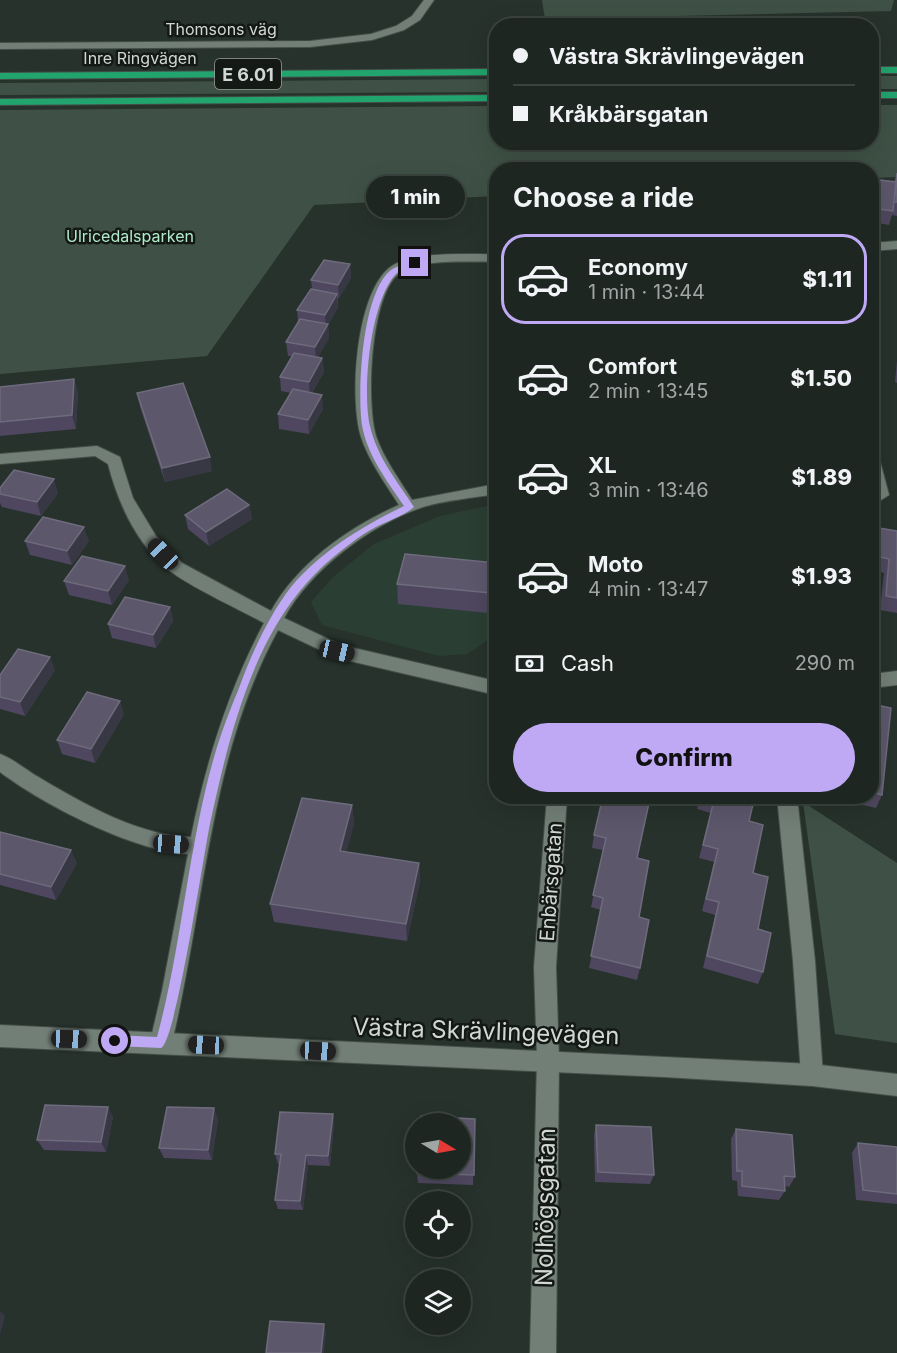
<!DOCTYPE html>
<html lang="en">
<head>
<meta charset="utf-8">
<style>
	:root { --surface:#1d2621; --page:#2a322e; --text:#f1f3f6; --muted:#a0a5a5; --line:#3b433f; --accent:#bfa8f4 }
	body { margin:0; font-family:Inter,sans-serif; background:var(--page); color:var(--text); height:100vh; display:flex; flex-direction:column; font-size:22px; white-space:nowrap }
	* { box-sizing:border-box; margin:0 }
	p { font-size:20px; color:var(--muted) }
	.icon { flex:none; width:33px; height:33px; fill:none; stroke:currentColor; stroke-width:2; stroke-linecap:round; stroke-linejoin:round }
	.map { position:relative; flex:1; overflow:hidden }
	.side { position:absolute; left:489px; top:162px; width:390px; height:642px; display:flex; flex-direction:column; background:var(--surface); border-radius:24px; box-shadow:0 6px 24px #0002,0 0 0 2px var(--line) }
	.side>* { flex:none }
	.banner { position:absolute; left:489px; top:18px; width:390px; height:132px; border-radius:24px; box-shadow:0 6px 24px #0002,0 0 0 2px var(--line); display:grid; align-content:center; height:132px; padding:0 24px; background:var(--surface) }
	.needle { width:39px; rotate:100deg }
	.tools { position:absolute; left:405px; top:1113px; display:grid; gap:12px }
	.tools a { display:grid; place-items:center; width:66px; height:66px; border-radius:50%; background:var(--surface); box-shadow:0 6px 24px #0002,0 0 0 2px var(--line); font-size:30px }
	.end { position:absolute; width:27px; height:27px; margin:-14px; border:8px solid #bfa8f4; background:#111; box-shadow:0 0 0 3px #111 }
	.from { border-radius:50% }
	.bubble { position:absolute; height:42px; border-radius:21px; background:var(--surface); box-shadow:0 6px 24px #0002,0 0 0 2px var(--line); font-size:20px; font-weight:800; line-height:42px; text-align:center }
	.car { position:absolute; width:18px; height:36px; margin:-18px -9px; border-radius:8px; box-shadow:0 0 4px 2px #0007; background:linear-gradient(#222 24%,#8ab4d8 0 40%,#222 0 76%,#8ab4d8 0 86%,#222 0) }
	.banner b { display:flex; align-items:center; gap:21px; height:57px; font-size:22px }
	.banner b+b { border-top:2px solid var(--line) }
	.banner i { width:15px; height:15px; background:var(--text) }
	ul { padding:0; list-style:none }
	li { display:flex; align-items:center; gap:18px; height:90px; margin:0 12px 9px; padding:0 12px; border:3px solid transparent; border-radius:24px }
	li div { flex:1 }
	li b { display:block; font-size:22px }
	li em { font-style:normal; font-weight:800 }
	li.active { border-color:var(--accent) }
	li>.icon { width:54px; height:54px; stroke-width:1.5 }
	h2 { padding:0 24px; font-size:27px; line-height:72px }
	.pay { display:flex; align-items:center; gap:15px; height:66px; padding:0 24px; font-size:22px }
	.pay p { margin-inline-start:auto }
	.button { display:flex; gap:12px; margin-top:auto; padding:12px 24px }
	.button a { flex:1; height:69px; border-radius:36px; background:var(--accent); color:#111; font-size:24px; font-weight:800; line-height:69px; text-align:center }
	.map>svg:first-child { display:block }
	.built { fill:#2b3e33 }
	.green { fill:#3f5146 }
	.lines { fill:none; stroke-linecap:round; stroke-linejoin:round }
	.street-casing { stroke:#454f49; stroke-width:2 }
	.secondary-casing { stroke:#454f49; stroke-width:2 }
	.highway-casing { stroke:#454f49; stroke-width:2 }
	.street { fill:#727f77; fill-rule:evenodd }
	.secondary { fill:#727f77; fill-rule:evenodd }
	.highway { fill:#21a46d; fill-rule:evenodd }
	.wall { fill:#4e475f }
	.shaded-wall { fill:#383845 }
	.building { fill:#5c576b; stroke:#6e6b7c; stroke-width:1.5 }
	.route { fill:#bfa8f4 }
	.labels { text-anchor:middle; dominant-baseline:central; stroke-width:5; stroke-linejoin:round; paint-order:stroke }
	.far-street-label { font-size:16px; fill:#d1d8d3; stroke:#141916 }
	.far-park-label { font-size:16px; fill:#b0eac9; stroke:#141916 }
	.shield { fill:#141916; stroke:#989f9a; stroke-width:1.5 }
	.shield-label { font-size:18px; font-weight:bold; fill:#d1d8d3 }
	.street-label { font-size:20px; fill:#d1d8d3; stroke:#141916 }
	.near-street-label { font-size:24px; fill:#d1d8d3; stroke:#141916 }
</style>
</head>
<body>
<div class="map">
<svg width="897" height="1353" viewBox="0 0 897 1353">
	<rect width="100%" height="100%" fill="#27322c"/>
	<!-- built -->
	<polygon class="built" points="496,504 496,642 487,641 467,654 439,656 322,625 311,602 333,577 374,544 440,516"/>
	<!-- green -->
	<g class="green">
		<polygon points="542,0 894,0 891,11 545,19"/>
		<rect x="872" y="76" width="25" height="13"/>
		<polygon points="496,79 496,92 0,95 0,83"/>
		<polygon points="872,105 897,105 897,177 872,178 872,170 496,170 496,196 314,205 207,356 0,374 0,110 496,106 496,142 872,142"/>
		<polygon points="803,802 897,863 897,1043 835,1034"/>
	</g>
	<g class="lines">
		<!-- street casing -->
		<g class="street-casing">
			<g id="street">
				<polygon points="424,0 434,0 420,20 404,30 372,40 310,47 0,49 0,43 310,41 371,34 396,26 412,16"/>
				<polygon points="897,241 897,249 872,251 872,243"/>
				<path d="M496,254V262C471,262 416,258 397,275C370,300 366,402 376,436C384,459 399,479 412,500L496,484V494C472,498 447,500 423,507C370,525 311,569 284,618L341,645L496,681V695L337,658L278,630C209,756 205,905 172,1042L169,1049L161,1053L153,1049L150,1042L162,991L188,854C133,851 44,805 0,772V754C14,759 27,771 40,778C84,804 139,836 191,837C206,762 228,691 264,623C237,608 194,589 170,571C137,545 118,503 108,464L95,456L0,464V454L97,446L120,457L133,498L156,536L182,563L271,611C298,563 349,527 399,505C385,483 369,461 361,437C349,398 356,297 388,269C410,250 468,255 496,254Z"/>
				<polygon points="872,456 880,461 889,495 881,500 875,499 872,489"/>
				<polygon points="897,671 897,685 872,688 872,674"/>
				<polygon points="547,796 567,796 556,967 559,1060 556,1353 530,1353 537,1060 534,967"/>
				<polygon points="777,796 797,796 815,961 823,1075 820,1083 812,1086 804,1083 801,1075 793,961"/>
			</g>
		</g>
		<!-- secondary casing -->
		<g class="secondary-casing">
			<polygon id="secondary" points="0,1025 812,1064 897,1074 897,1096 812,1086 664,1077 0,1047"/>
		</g>
		<!-- highway casing -->
		<g class="highway-casing">
			<g id="highway">
				<rect x="872" y="67" width="25" height="6"/>
				<polygon points="496,69 496,75 0,79 0,73"/>
				<rect x="872" y="92" width="25" height="6"/>
				<polygon points="496,95 496,101 0,105 0,99"/>
			</g>
		</g>
		<!-- street -->
		<use href="#street" class="street"/>
		<!-- secondary -->
		<use href="#secondary" class="secondary"/>
		<!-- highway -->
		<use href="#highway" class="highway"/>
	</g>
	<!-- wall -->
	<g class="wall">
		<polygon points="897,173 897,216 892,215 889,225 872,222 872,179 894,182"/>
		<polygon points="350,264 351,278 339,298 338,298 338,307 328,325 329,338 318,357 322,358 324,372 312,393 323,409 309,434 279,429 278,414 291,393 281,391 280,377 292,356 288,356 286,342 298,322 297,310 312,289 311,280"/>
		<polygon points="897,361 897,383 895,382"/>
		<polygon points="74,379 78,393 76,429 0,436 0,387"/>
		<polygon points="137,393 212,471 165,482 140,407"/>
		<polygon points="0,488 58,493 41,516 2,507 0,503"/>
		<polygon points="249,505 252,519 209,546 188,529 185,515"/>
		<polygon points="873,527 897,531 897,613 880,610 884,573 872,570 872,531"/>
		<polygon points="25,541 89,541 72,565 30,555"/>
		<polygon points="496,561 496,635 487,634 488,613 398,604 397,584 496,563"/>
		<polygon points="129,580 112,605 69,595 64,581"/>
		<polygon points="170,607 173,621 156,648 112,638 108,624"/>
		<polygon points="55,670 25,716 0,709 0,675"/>
		<polygon points="872,704 882,795 876,808 828,797 872,796"/>
		<polygon points="124,714 95,763 62,754 57,740"/>
		<polygon points="701,796 755,796 749,821 758,929 763,972 758,984 703,968 715,915 702,911 714,862 699,858 711,813 697,809"/>
		<polygon points="638,801 637,858 640,968 637,980 589,968 601,910 591,907 603,850 592,848 594,835"/>
		<polygon points="352,805 354,824 346,852 419,863 420,881 407,941 274,922 270,904"/>
		<polygon points="0,832 77,863 56,900 0,885"/>
		<polygon points="333,1114 334,1124 330,1166 308,1165 303,1210 278,1209 275,1200 279,1164 278,1164 275,1154"/>
		<polygon points="113,1117 106,1152 44,1150 37,1140"/>
		<polygon points="218,1119 212,1160 164,1158 159,1148"/>
		<polygon points="475,1119 473,1185 418,1183 417,1173"/>
		<polygon points="596,1125 654,1175 650,1184 595,1182 594,1135"/>
		<polygon points="736,1129 795,1177 789,1187 785,1186 785,1191 779,1200 738,1196 737,1181 732,1180 731,1139"/>
		<polygon points="858,1143 897,1147 897,1204 856,1200 852,1153"/>
	</g>
	<!-- shaded-wall -->
	<g class="shaded-wall">
		<polygon points="350,264 351,278 339,298 338,285"/>
		<polygon points="337,294 338,307 328,325 329,338 316,361 315,347 326,328 325,315"/>
		<polygon points="322,358 324,372 310,396 309,382"/>
		<polygon points="74,379 78,393 76,429 72,415"/>
		<polygon points="322,395 323,409 309,434 308,420"/>
		<polygon points="210,457 212,471 165,482 162,468"/>
		<polygon points="54,479 58,493 41,516 37,502"/>
		<polygon points="249,505 252,519 209,546 206,532"/>
		<polygon points="84,527 89,541 72,565 67,551"/>
		<polygon points="125,566 129,580 112,605 108,591"/>
		<polygon points="170,607 173,621 156,648 153,635"/>
		<polygon points="50,657 55,670 25,716 20,702"/>
		<polygon points="120,701 124,714 95,763 91,749"/>
		<polygon points="352,805 354,824 342,869 340,851"/>
		<polygon points="71,850 77,863 56,900 51,887"/>
		<polygon points="419,863 420,881 407,941 406,924"/>
		<polygon points="108,1107 113,1117 106,1152 101,1142"/>
		<polygon points="214,1108 218,1119 212,1160 208,1150"/>
		<polygon points="333,1114 334,1124 330,1166 328,1156"/>
		<polygon points="306,1155 308,1165 303,1210 300,1201"/>
		<polygon points="0,1311 5,1316 0,1335"/>
		<polygon points="324,1324 326,1332 324,1353 321,1353"/>
	</g>
	<!-- building -->
	<g class="building">
		<polygon points="897,173 897,202 894,202"/>
		<polygon points="872,179 896,182 893,211 872,208"/>
		<polygon points="324,260 350,264 338,285 311,280"/>
		<polygon points="311,289 337,294 325,315 297,310"/>
		<polygon points="300,319 328,324 315,347 286,342"/>
		<polygon points="294,353 322,358 309,382 280,377"/>
		<polygon points="74,379 72,415 0,422 0,387"/>
		<polygon points="183,383 210,457 162,468 137,393"/>
		<polygon points="293,389 322,395 308,420 278,414"/>
		<polygon points="14,470 54,479 37,502 0,494 0,488"/>
		<polygon points="227,489 249,505 206,532 185,515"/>
		<polygon points="43,517 84,527 67,551 25,541"/>
		<polygon points="873,527 897,531 897,598 886,596 889,559 872,555 872,540"/>
		<polygon points="405,554 496,563 496,561 496,615 488,614 491,593 397,584"/>
		<polygon points="82,556 125,566 108,591 64,581"/>
		<polygon points="125,597 170,607 153,635 108,624"/>
		<polygon points="18,649 50,657 20,702 0,697 0,675"/>
		<polygon points="87,692 120,701 91,749 57,740"/>
		<polygon points="872,704 891,708 882,795 872,792"/>
		<polygon points="603,796 638,796 638,801 649,803 637,858 649,861 639,917 649,920 640,968 591,956 603,898 593,895 606,838 594,835"/>
		<polygon points="702,796 755,796 749,821 763,825 753,873 768,877 758,929 771,933 763,972 707,956 719,902 706,899 718,849 703,845 714,800"/>
		<polygon points="302,798 352,805 340,851 419,863 406,924 270,904"/>
		<polygon points="0,832 71,850 51,887 0,874"/>
		<polygon points="45,1105 108,1107 101,1142 37,1140"/>
		<polygon points="167,1107 214,1108 208,1150 159,1148"/>
		<polygon points="280,1112 333,1114 328,1156 306,1155 300,1201 275,1200 281,1154 275,1154"/>
		<polygon points="421,1116 475,1119 474,1175 417,1173 418,1168 460,1168 460,1124 420,1124"/>
		<polygon points="596,1125 651,1127 654,1175 598,1172"/>
		<polygon points="736,1129 792,1135 795,1177 784,1176 785,1191 742,1186 742,1171 737,1171"/>
		<polygon points="858,1143 897,1147 897,1194 863,1190"/>
		<polygon points="270,1321 324,1324 321,1353 266,1353"/>
	</g>
	<!-- route -->
	<path class="route" d="M413,262L419,263C412,268 400,269 395,275C370,303 362,391 370,426C377,457 397,481 414,507C404,516 387,521 374,528C359,536 343,549 330,560C255,624 230,732 210,824C204,852 176,1042 161,1048L115,1046L109,1041L115,1035L157,1037C183,942 188,842 217,747C223,727 231,708 239,688C251,655 269,615 291,587C321,551 363,526 404,506C387,481 367,455 362,425C357,391 362,292 391,270C397,266 406,264 413,262Z"/>
	<g class="labels">
		<!-- far-street labels -->
		<g class="far-street-label">
			<text x="221" y="29">Thomsons väg</text>
			<text x="140" y="58">Inre Ringvägen</text>
		</g>
		<!-- far-park labels -->
		<g class="far-park-label">
			<text x="130" y="236">Ulricedalsparken</text>
		</g>
		<!-- shield labels -->
		<rect class="shield" x="215" y="59" width="66" height="30" rx="4.5"/>
		<g class="shield-label">
			<text x="248" y="74">E 6.01</text>
		</g>
		<!-- street labels -->
		<g class="street-label">
			<text transform="translate(551 882) rotate(-86)">Enbärsgatan</text>
		</g>
		<!-- near-street labels -->
		<g class="near-street-label">
			<text transform="translate(486 1031) rotate(2)">Västra Skrävlingevägen</text>
			<text transform="translate(545 1207) rotate(-89)">Nolhögsgatan</text>
		</g>
	</g>
</svg>
<div class="tools">
<a><svg class="needle" viewBox="-14 -14 28 28"><path d="M0-13l5 13h-10z" fill="#e53935"/><path d="M0 13l5-13h-10z" fill="#a0a5a5"/></svg></a>
<a><svg class="icon" aria-label="locate" viewBox="0 0 24 24"><circle cx="12" cy="12" r="6"/><path d="M12 2v4M12 18v4M2 12h4M18 12h4"/></svg></a>
<a><svg class="icon" aria-label="layers" viewBox="0 0 24 24"><path d="M12 4l9 5-9 5-9-5zM3 14l9 5 9-5"/></svg></a>
</div>
<i class="end from" style="left:115px;top:1041px"></i>
<i class="end" style="left:415px;top:263px"></i>
<div class="bubble" style="left:366px;top:176px;width:99px">1 min</div>
<i class="car" style="left:163px;top:554px;rotate:316deg"></i>
<i class="car" style="left:337px;top:651px;rotate:103deg"></i>
<i class="car" style="left:171px;top:844px;rotate:94deg"></i>
<i class="car" style="left:69px;top:1039px;rotate:92deg"></i>
<i class="car" style="left:206px;top:1045px;rotate:273deg"></i>
<i class="car" style="left:318px;top:1051px;rotate:93deg"></i>
<div class="banner">
<b><i class="from"></i>Västra Skrävlingevägen</b>
<b><i></i>Kråkbärsgatan</b>
</div>
<section class="side">
<h2>Choose a ride</h2>
<ul>
<li class="active"><svg class="icon" aria-label="car" viewBox="0 0 24 24"><path d="M5 17H2v-5l4-1 3-4h7l3 4 3 1v5h-3M9 17h6M6 11h13"/><circle cx="7" cy="17" r="2"/><circle cx="17" cy="17" r="2"/></svg><div><b>Economy</b><p>1 min · 13:44</p></div><em>$1.11</em></li>
<li><svg class="icon" aria-label="car" viewBox="0 0 24 24"><path d="M5 17H2v-5l4-1 3-4h7l3 4 3 1v5h-3M9 17h6M6 11h13"/><circle cx="7" cy="17" r="2"/><circle cx="17" cy="17" r="2"/></svg><div><b>Comfort</b><p>2 min · 13:45</p></div><em>$1.50</em></li>
<li><svg class="icon" aria-label="car" viewBox="0 0 24 24"><path d="M5 17H2v-5l4-1 3-4h7l3 4 3 1v5h-3M9 17h6M6 11h13"/><circle cx="7" cy="17" r="2"/><circle cx="17" cy="17" r="2"/></svg><div><b>XL</b><p>3 min · 13:46</p></div><em>$1.89</em></li>
<li><svg class="icon" aria-label="car" viewBox="0 0 24 24"><path d="M5 17H2v-5l4-1 3-4h7l3 4 3 1v5h-3M9 17h6M6 11h13"/><circle cx="7" cy="17" r="2"/><circle cx="17" cy="17" r="2"/></svg><div><b>Moto</b><p>4 min · 13:47</p></div><em>$1.93</em></li>
</ul>
<div class="pay"><svg class="icon" aria-label="cash" viewBox="0 0 24 24"><path d="M3 7h18v10H3z"/><circle cx="12" cy="12" r="2"/></svg>Cash<p>290 m</p></div>
<div class="button"><a>Confirm</a></div>
</section>
</div>
</body>
</html>
